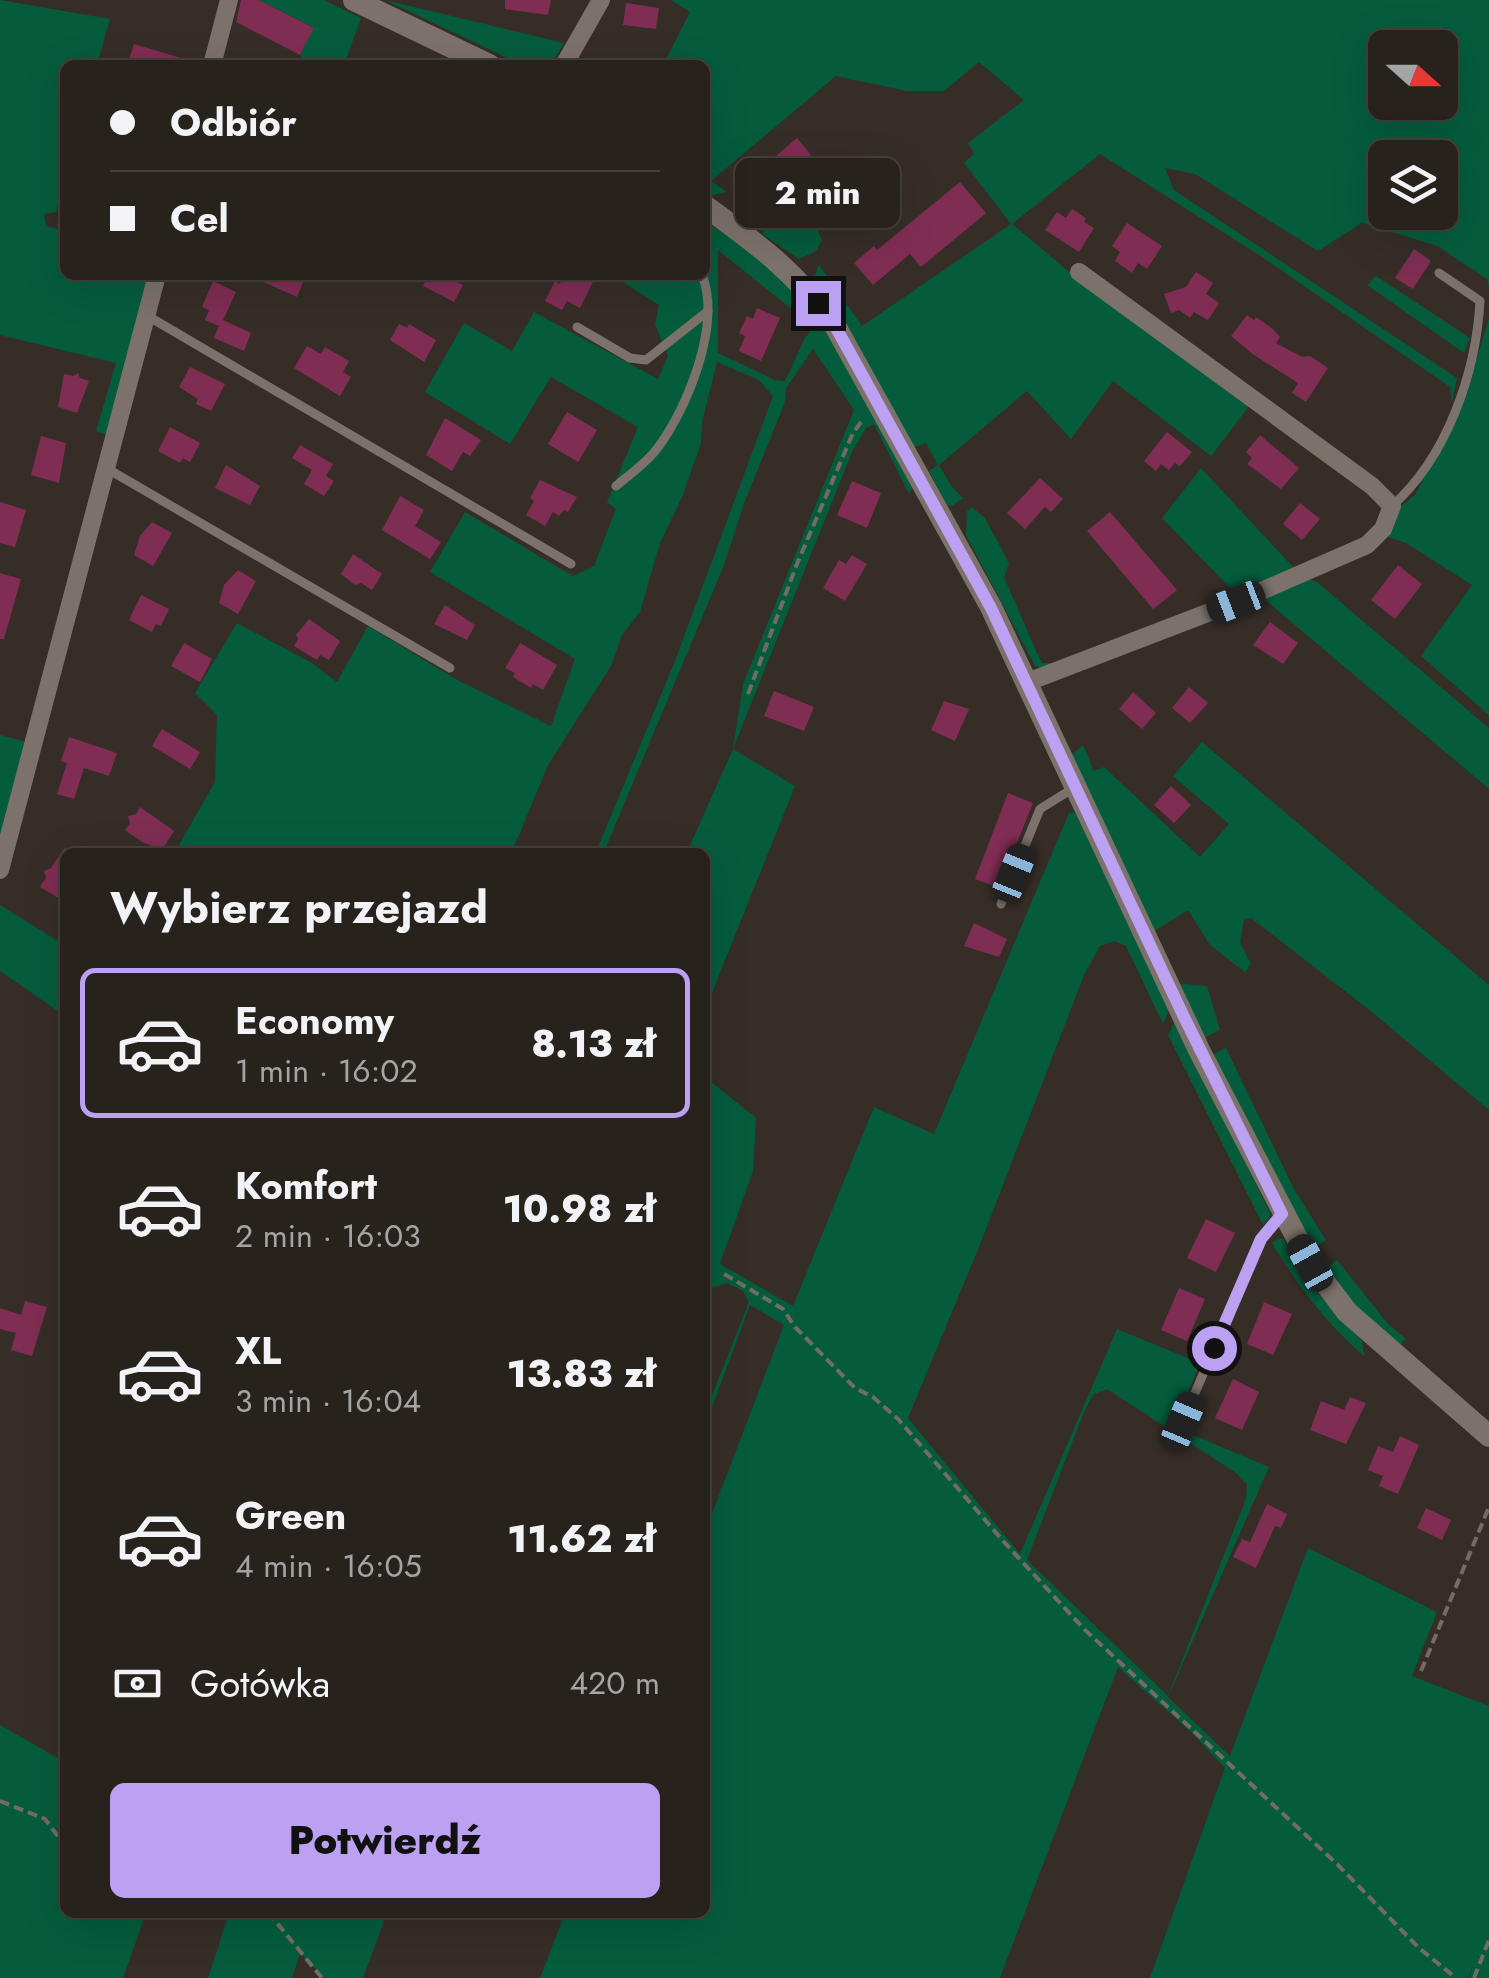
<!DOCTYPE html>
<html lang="pl">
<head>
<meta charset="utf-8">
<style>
	:root { --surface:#28221d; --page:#302a26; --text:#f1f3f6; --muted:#a5a4a4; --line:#443f3b; --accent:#bca0f2 }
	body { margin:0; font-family:Jost,sans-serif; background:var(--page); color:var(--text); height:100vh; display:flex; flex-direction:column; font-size:38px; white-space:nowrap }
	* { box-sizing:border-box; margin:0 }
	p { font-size:32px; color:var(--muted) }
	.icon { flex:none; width:55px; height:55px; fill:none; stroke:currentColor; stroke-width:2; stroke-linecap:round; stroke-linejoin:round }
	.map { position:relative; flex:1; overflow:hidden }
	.panel { position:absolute; left:60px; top:848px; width:650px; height:1070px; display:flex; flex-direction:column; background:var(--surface); border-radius:15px; box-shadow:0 10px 40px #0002,0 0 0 2px var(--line) }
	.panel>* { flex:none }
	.top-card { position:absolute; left:60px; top:60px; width:650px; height:220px; border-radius:15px; box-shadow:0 10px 40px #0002,0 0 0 2px var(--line); display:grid; align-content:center; height:220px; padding:0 50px; background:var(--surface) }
	.needle { width:65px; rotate:111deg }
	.tools { position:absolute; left:1368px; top:30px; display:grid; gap:20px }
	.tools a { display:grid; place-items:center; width:90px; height:90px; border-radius:15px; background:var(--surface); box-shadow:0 10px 40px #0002,0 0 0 2px var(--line); font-size:50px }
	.end { position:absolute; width:45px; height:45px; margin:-22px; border:12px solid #bca0f2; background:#111; box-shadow:0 0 0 5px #111 }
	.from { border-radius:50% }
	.bubble { position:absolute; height:70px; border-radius:15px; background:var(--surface); box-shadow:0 10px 40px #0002,0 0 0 2px var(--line); font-size:32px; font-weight:800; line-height:70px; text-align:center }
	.car { position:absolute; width:30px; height:60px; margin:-30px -15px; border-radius:12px; box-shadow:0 0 8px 2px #0007; background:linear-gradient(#222 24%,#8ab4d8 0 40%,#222 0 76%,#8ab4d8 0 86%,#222 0) }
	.top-card b { display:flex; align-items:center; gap:35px; height:95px; font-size:38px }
	.top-card b+b { border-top:2px solid var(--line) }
	.top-card i { width:25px; height:25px; background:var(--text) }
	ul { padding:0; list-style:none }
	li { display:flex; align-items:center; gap:30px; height:150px; margin:0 20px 15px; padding:0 30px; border:5px solid transparent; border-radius:15px }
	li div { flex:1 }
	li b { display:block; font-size:38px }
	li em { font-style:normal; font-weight:800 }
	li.current { border-color:var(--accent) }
	li>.icon { width:90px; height:90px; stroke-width:1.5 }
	h2 { padding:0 50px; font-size:45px; line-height:120px }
	.pay { display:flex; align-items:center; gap:25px; height:110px; padding:0 50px; font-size:38px }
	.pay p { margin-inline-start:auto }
	.primary-button { display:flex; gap:20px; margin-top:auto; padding:20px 50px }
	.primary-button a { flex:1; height:115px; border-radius:15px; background:var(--accent); color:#111; font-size:40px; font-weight:800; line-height:115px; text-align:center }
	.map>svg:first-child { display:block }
	.green { fill:#045c3d; fill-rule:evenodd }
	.building { fill:#7f2d53 }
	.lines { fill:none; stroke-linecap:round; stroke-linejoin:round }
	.path { stroke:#736b66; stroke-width:4; stroke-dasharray:10 5; stroke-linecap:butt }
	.service { stroke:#7c726b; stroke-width:9 }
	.minor { stroke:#7c726b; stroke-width:18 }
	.tertiary { stroke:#7c726b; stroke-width:22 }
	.route { stroke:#bca0f2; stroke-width:12 }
</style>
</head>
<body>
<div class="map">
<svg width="1489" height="1978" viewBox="0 0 1489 1978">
	<rect width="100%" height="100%" fill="#362d27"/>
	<!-- green -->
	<g class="green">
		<polygon points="0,0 110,19 97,65 65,65 65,181 56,212 44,214 46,226 65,231 65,275 148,275 107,435 96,431 116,363 0,335"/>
		<polygon points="259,0 324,0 361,18 344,65 304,64 300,55 313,27"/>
		<polygon points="385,0 564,43 551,65 522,65"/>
		<path d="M671,0H1489V284L1487,279L1437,246L1362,223L1318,251L1195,174L1165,168L1174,190L1457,378L1452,403L1450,387L1262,257L1100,154L1012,224L1073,275L1250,405L1211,456L1113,381L1071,439L1027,391L939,465L952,487L963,498L952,506L947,505L929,471L938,465L926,443L913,448L829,297L814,278L819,265L862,326L1011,224L964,163L974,154L968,143L1024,100L979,62L944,91H907L836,76L711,181L727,192L713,195L705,190V65H663L690,12ZM1385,48H1440V102H1385ZM1385,158H1440V212H1385Z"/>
		<polygon points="802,194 822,240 816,251 799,259 762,234 770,221"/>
		<path d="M705,222C749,249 779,268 809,310L803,318L718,250V353L775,380L785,381L805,338L819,321L878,420L912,488L909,494L874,424L866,428L852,452L733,749L795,786L705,1010V852H687L733,749L743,684L854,410L813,349L786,388L785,402L745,501L724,565L604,852H596L675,661L773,396L759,380L717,362L702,422L701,443L683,495L660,543L640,612L622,635L611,666L548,765L512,852H175L215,782L217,715L195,693L237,623L312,663L337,682L368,626L457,680L551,726L575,659L430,572L465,512L573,576L594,566L616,509L607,502L638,427L551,377L510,444L425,392L464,323L512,351L534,312L658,379L668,356L655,324L659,305L612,275H705Z"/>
		<polygon points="1376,276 1470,338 1464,353 1367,285"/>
		<polygon points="1489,319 1489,715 1421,656 1472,585 1406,543 1388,537 1399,508 1415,495 1462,405"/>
		<polygon points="1201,468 1294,568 1239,593 1230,588 1162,518"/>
		<polygon points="972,507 985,518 1009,563 1004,577 1037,653 1042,663 1056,663 1041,668 1035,666 966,535 967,511"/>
		<polygon points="1307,578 1318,583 1489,728 1489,789 1263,598"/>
		<polygon points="0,735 30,743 0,850"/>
		<polygon points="1202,742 1489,985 1489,1110 1372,1012 1251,918 1244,919 1240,942 1251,964 1245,972 1210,945 1188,910 1153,932 1072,754 1083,745 1094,771 1104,767 1200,857 1229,824 1173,776"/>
		<path d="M1075,812L1169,1010L1163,1024L1126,946L1114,941L1100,946L1084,975L979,1247L908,1418L1020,1554L1117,1329L1200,1363L1174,1427L1269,1467L1168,1697L1230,1756L1308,1548L1437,1612L1412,1676L1489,1706V1978H1469L1473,1966L1468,1978H1150L1225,1768L1191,1732L1118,1667L1000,1978H540L565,1913L705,1912V1532L784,1325L750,1305L705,1426V1413L749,1302L743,1291L727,1283L712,1288L705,1297V1077L756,1118L753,1171L720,1264L793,1306L874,1107L934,1134L1069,813ZM1107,1389L1236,1473L1247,1484L1246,1499L1168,1696L1027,1560L1085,1409L1094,1394Z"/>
		<polygon points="0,905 58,941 65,930 65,1016 0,971"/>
		<polygon points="1184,984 1207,986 1220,1030 1204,1038 1177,986"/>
		<polygon points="1175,1021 1271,1215 1263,1225 1168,1035"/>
		<polygon points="1226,1048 1294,1189 1326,1240 1313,1250 1211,1055"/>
		<path d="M1279,1238L1283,1239L1317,1292L1362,1341L1364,1356C1325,1322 1298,1286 1272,1243Z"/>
		<polygon points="1337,1260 1388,1324 1406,1339 1397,1348 1351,1303 1325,1269"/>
		<polygon points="0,1725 65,1762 65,1912 146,1913 123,1978 0,1978"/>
		<polygon points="229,1913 229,1912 387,1913 363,1978 325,1978 300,1954 292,1978 208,1978"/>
	</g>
	<!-- building -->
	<g class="building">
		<polygon points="241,0 259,0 314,28 300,55 236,22"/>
		<polygon points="505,0 551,0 548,15 505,9"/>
		<polygon points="626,3 659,8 656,29 623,25"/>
		<polygon points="134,44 191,61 190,65 147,65 129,60"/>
		<polygon points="797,138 811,155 790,173 776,156"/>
		<polygon points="960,182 986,213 921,267 910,254 873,285 854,263 874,246 877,250"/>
		<polygon points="1072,209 1086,218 1084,222 1094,228 1079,252 1045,230 1057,212 1066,218"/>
		<polygon points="1127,223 1162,246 1147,269 1138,263 1132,273 1115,261 1120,252 1112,246"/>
		<polygon points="1414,249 1431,261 1413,289 1395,278"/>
		<polygon points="1196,272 1213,283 1206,294 1219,303 1208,320 1194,312 1190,318 1179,310 1171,313 1164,294 1186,287"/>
		<polygon points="248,275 293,275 304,280 297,297"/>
		<polygon points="429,275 445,275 463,285 454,302 423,286"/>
		<polygon points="564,275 578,275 593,282 580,308 567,301 562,310 545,301 555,281 560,284"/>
		<polygon points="213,281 236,292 223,320 251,333 244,351 214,338 219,326 205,320 209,310 202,307"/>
		<polygon points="757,308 780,318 761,361 739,351 745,336 739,333 747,316 753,319"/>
		<polygon points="1247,315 1254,320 1256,317 1273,329 1280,337 1276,343 1302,357 1310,356 1328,368 1306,402 1292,393 1298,383 1254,355 1231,336"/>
		<polygon points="399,324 407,328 409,324 436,340 424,362 390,340"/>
		<polygon points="307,346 321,354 325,347 349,361 343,372 351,377 340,396 294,368"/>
		<polygon points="190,367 225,384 211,411 196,404 198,399 179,387"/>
		<polygon points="78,373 80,378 89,381 77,413 58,407 64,374 73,376"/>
		<polygon points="567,412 597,430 578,462 548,444"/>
		<polygon points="445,418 481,440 470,456 463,452 452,471 426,455"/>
		<polygon points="170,427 200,443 190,462 183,458 180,463 158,451"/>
		<polygon points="1167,432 1192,452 1180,466 1175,463 1169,470 1161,464 1156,471 1144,461"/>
		<polygon points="1260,435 1299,468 1281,489 1247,464 1252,458 1246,452"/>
		<polygon points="41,436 66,443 59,483 31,475"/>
		<polygon points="300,445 333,464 326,476 334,481 324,496 304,484 312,470 292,458"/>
		<polygon points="226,465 260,486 250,505 215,488"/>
		<polygon points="1040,478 1063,499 1051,512 1045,507 1025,529 1007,513"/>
		<polygon points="540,480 577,497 568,512 564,510 559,516 553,512 545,526 526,515 534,501 530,498"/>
		<polygon points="852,481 881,493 867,528 837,515"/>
		<polygon points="400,496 424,510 415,526 441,542 430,559 382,530"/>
		<polygon points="0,502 26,510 15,547 0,543"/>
		<polygon points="1300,503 1320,519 1302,540 1283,524"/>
		<polygon points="1110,512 1177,590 1153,609 1087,531"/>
		<polygon points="152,522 172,533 153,566 134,555 140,536"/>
		<polygon points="353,554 382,574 372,590 361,583 355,585 341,574"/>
		<polygon points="852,555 867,564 845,601 823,588 839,560 846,564"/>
		<polygon points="1398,565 1422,584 1395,619 1371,600"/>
		<polygon points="238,570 256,581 238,614 219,603 224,585"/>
		<polygon points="0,573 21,579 4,639 0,639"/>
		<polygon points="141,595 169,609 161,626 156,624 152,632 129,620"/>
		<polygon points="445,605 475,625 467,640 434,624"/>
		<polygon points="309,619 340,641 329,660 320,655 317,660 294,646 298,639 296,635"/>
		<polygon points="1270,622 1298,643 1283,664 1253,645"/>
		<polygon points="184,643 212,659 200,682 171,666"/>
		<polygon points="520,643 557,665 543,690 533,684 531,688 513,677 515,673 505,668"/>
		<polygon points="1189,687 1208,703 1190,723 1172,708"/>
		<polygon points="774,691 814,707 804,731 764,716"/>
		<polygon points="1133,692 1156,713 1142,729 1119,709"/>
		<polygon points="944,701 969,709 955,741 931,730"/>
		<polygon points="162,729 200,752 190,769 152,746"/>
		<polygon points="69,737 117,753 109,776 84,768 74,799 57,794 67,763 61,761"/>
		<polygon points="1171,786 1191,805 1174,823 1154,805"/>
		<polygon points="1008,793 1033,803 999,888 975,879"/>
		<polygon points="140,807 174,831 162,850 142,842 125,830 130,823 128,816 136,814"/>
		<polygon points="65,847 65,902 40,887 46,878 44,871 51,868"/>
		<polygon points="974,923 1007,939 999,957 964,946"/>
		<polygon points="1206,1219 1235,1233 1216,1272 1187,1258"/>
		<polygon points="1179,1288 1205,1299 1187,1341 1161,1330"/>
		<polygon points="25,1301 47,1307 32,1356 11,1350 16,1333 0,1329 0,1308 21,1315"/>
		<polygon points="1264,1302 1292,1314 1273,1355 1247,1344"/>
		<polygon points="1233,1379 1259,1392 1242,1430 1215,1418"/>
		<polygon points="1350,1397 1366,1403 1346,1444 1310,1430 1321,1401 1344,1410"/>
		<polygon points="1400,1436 1419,1445 1398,1494 1379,1486 1383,1476 1368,1470 1378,1446 1393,1452"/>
		<polygon points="1267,1504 1287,1514 1281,1528 1275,1526 1256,1568 1233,1557 1242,1539 1250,1542"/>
		<polygon points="1426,1508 1451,1520 1442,1540 1417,1528"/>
	</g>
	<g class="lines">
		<!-- path -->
		<g class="path">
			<polyline points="748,694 797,564 853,433 864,418"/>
			<polyline points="724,1274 783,1309 795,1327 855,1388 873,1397 898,1419 1004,1542 1084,1629 1337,1864 1419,1948 1456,1978"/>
			<polyline points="1421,1671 1489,1507"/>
			<polyline points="0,1801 45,1819 65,1846"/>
			<polyline points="133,1912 152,1915 160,1912"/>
			<polyline points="268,1912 322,1978"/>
			<polyline points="1474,1978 1489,1940"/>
		</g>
		<!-- service -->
		<g class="service">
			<polyline points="146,315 571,564"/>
			<polyline points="577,327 630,358 646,360 708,311"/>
			<polyline points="106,468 450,668"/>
			<path d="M616,486C629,475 645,464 656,450C687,410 722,324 702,275"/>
			<path d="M1392,506C1447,457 1476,373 1480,301L1439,273"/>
			<polyline points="1001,904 1040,809 1072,789"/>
			<polyline points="1183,1421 1261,1239 1281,1216"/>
		</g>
		<!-- minor -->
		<g class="minor">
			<polyline points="212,65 229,0"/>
			<polyline points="564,65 601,0"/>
			<polyline points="1025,683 1236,602 1367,545 1383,529 1392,506 1372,486 1079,272"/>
			<polyline points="0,870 157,275"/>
		</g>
		<!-- tertiary -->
		<g class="tertiary">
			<polyline points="354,0 489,65"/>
			<path d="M705,206C759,245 793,270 834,324L991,607L1199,1050L1310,1263L1347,1312L1489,1436"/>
		</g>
	</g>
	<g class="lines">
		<!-- route -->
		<polyline class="route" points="818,303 834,324 991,608 1184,1017 1282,1214 1261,1239 1214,1348"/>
	</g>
</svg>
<div class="tools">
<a><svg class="needle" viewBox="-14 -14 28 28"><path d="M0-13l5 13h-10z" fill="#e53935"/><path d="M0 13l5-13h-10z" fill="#a5a4a4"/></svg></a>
<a><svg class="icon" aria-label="layers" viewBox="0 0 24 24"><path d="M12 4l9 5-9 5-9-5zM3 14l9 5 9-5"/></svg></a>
</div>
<i class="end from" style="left:1214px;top:1348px"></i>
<i class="end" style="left:818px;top:303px"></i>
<div class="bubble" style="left:735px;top:158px;width:165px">2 min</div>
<i class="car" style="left:1236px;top:602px;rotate:249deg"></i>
<i class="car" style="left:1014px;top:873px;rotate:22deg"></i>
<i class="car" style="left:1310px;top:1263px;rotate:331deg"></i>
<i class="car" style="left:1183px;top:1421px;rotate:23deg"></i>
<div class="top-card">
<b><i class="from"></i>Odbiór</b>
<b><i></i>Cel</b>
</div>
<section class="panel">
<h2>Wybierz przejazd</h2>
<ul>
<li class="current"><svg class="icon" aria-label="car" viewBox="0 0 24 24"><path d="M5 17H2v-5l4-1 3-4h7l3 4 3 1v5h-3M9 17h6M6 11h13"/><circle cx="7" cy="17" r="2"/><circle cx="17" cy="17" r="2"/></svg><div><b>Economy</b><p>1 min · 16:02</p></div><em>8.13 zł</em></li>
<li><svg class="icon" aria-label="car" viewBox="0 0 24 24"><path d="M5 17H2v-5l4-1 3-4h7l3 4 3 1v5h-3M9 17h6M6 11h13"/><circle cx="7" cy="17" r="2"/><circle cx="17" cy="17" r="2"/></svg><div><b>Komfort</b><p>2 min · 16:03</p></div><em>10.98 zł</em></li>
<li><svg class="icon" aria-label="car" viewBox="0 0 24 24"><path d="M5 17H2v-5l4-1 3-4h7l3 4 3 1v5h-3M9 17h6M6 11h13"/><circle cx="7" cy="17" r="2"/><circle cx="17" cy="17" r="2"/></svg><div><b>XL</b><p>3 min · 16:04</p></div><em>13.83 zł</em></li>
<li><svg class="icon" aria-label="car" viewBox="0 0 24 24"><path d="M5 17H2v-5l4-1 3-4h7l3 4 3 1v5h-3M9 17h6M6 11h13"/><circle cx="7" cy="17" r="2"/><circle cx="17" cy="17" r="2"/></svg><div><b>Green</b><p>4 min · 16:05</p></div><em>11.62 zł</em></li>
</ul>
<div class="pay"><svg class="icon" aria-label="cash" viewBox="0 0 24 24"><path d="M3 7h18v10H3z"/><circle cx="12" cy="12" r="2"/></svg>Gotówka<p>420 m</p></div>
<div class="primary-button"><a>Potwierdź</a></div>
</section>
</div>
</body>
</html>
